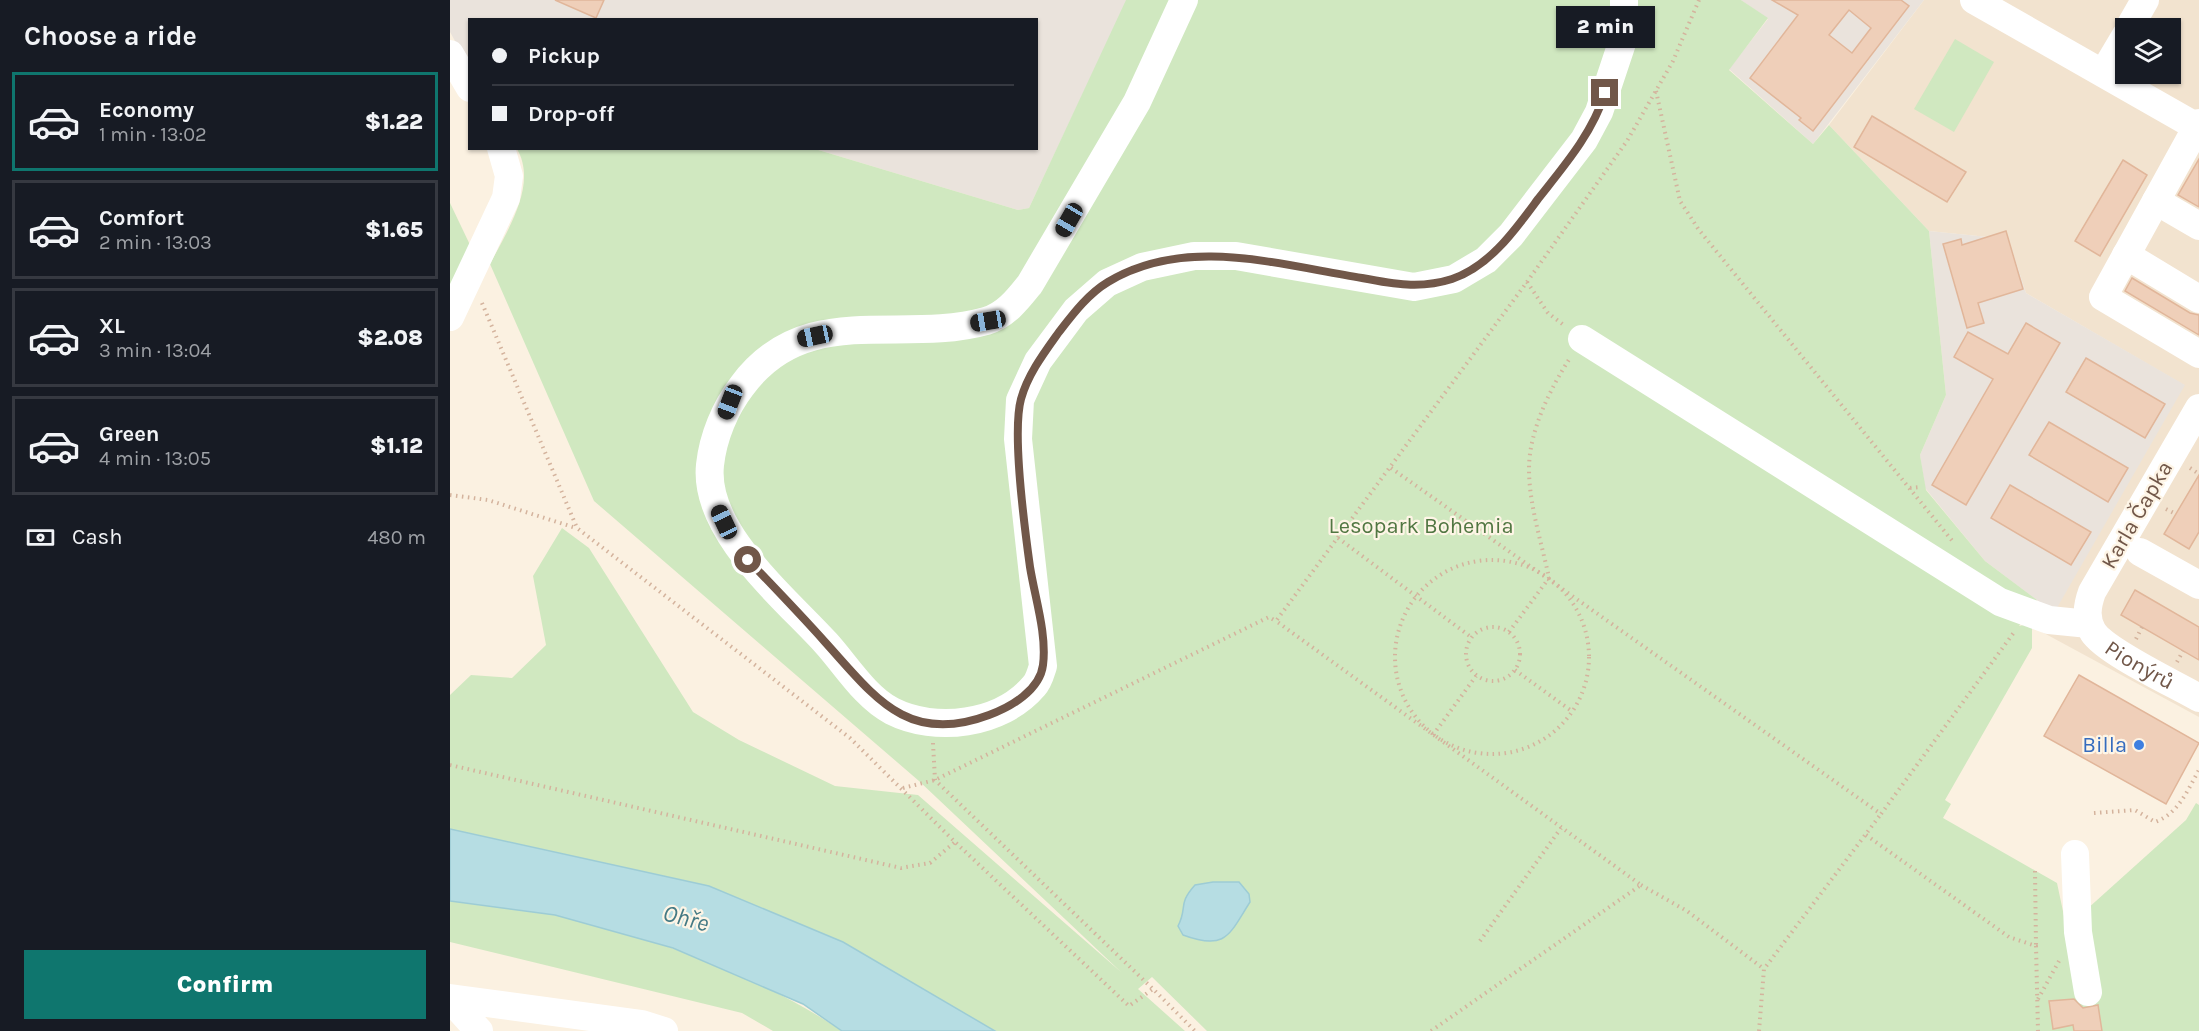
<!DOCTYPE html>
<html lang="en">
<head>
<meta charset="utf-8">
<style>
	:root { --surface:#171b24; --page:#20242c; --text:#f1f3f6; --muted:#9ea1a6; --line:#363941; --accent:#0f766e }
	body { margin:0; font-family:Karla,sans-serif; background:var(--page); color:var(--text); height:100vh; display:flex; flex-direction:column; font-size:22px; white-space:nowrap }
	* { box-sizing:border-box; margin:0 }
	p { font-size:20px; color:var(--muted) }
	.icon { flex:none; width:33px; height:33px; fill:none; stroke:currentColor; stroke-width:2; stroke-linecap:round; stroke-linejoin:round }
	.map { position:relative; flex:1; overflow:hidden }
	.side { display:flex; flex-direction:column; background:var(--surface); width:450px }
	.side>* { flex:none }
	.banner { position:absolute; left:18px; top:18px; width:570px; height:132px; border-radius:0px; box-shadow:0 2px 4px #0004; display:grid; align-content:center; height:132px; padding:0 24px; background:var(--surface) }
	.fabs { position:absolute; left:1665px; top:18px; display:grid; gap:12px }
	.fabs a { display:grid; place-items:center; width:66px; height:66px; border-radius:0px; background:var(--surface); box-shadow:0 2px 4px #0004; font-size:30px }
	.end { position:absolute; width:27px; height:27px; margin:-14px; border:8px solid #715749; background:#fff; box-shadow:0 0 0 3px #fff }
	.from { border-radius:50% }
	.bubble { position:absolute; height:42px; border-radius:0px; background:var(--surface); box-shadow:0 2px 4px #0004; font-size:20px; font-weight:800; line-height:42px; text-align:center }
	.car { position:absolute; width:18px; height:36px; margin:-18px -9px; border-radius:8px; box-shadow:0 0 4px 2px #0007; background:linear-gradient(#222 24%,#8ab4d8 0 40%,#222 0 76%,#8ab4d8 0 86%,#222 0) }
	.banner b { display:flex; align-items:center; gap:21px; height:57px; font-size:22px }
	.banner b+b { border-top:2px solid var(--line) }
	.banner i { width:15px; height:15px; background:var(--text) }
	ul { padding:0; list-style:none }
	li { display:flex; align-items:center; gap:18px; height:99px; margin:0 12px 9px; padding:0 12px; border:3px solid var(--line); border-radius:0px }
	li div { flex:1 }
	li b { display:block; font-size:22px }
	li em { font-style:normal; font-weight:800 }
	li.selected { border-color:var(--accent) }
	li>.icon { width:54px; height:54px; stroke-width:1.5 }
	h2 { padding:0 24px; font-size:27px; line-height:72px }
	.pay { display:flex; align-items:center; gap:15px; height:66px; padding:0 24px; font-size:22px }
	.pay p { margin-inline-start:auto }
	.primary-button { display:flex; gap:12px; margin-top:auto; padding:12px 24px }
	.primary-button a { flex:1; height:69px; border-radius:0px; background:var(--accent); color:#fff; font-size:24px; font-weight:800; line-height:69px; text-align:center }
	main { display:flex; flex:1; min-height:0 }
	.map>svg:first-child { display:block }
	.residential { fill:#f2e3cf; fill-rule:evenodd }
	.industrial { fill:#eae3dc }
	.green { fill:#d0e8c0 }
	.water { fill:#b6dde3; stroke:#9dccd5; stroke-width:1.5 }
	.building { fill:#efcfb9; stroke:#e1b69a; stroke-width:1.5; fill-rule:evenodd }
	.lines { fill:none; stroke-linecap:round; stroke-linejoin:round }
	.path { stroke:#d4b39d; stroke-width:4; stroke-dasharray:1.5 4.5; stroke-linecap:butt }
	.minor { stroke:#fff; stroke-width:28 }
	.route { stroke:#715749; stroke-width:8 }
	.shop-dot { fill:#3f7fe0; stroke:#fef5e6; stroke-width:2 }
	.labels { text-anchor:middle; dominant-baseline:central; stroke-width:4.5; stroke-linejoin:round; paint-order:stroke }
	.street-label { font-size:22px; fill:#715749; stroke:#fef5e6 }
	.park-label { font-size:22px; fill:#517742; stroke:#fef5e6 }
	.shop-label { font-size:22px; fill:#366cbe; stroke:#fef5e6; text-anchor:end }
	.water-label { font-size:24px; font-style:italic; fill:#447984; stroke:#fef5e6 }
</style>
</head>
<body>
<main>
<section class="side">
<h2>Choose a ride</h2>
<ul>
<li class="selected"><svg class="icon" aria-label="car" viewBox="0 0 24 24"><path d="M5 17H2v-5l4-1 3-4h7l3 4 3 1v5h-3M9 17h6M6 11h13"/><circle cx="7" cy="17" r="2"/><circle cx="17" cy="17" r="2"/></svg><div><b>Economy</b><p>1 min · 13:02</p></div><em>$1.22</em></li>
<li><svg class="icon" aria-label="car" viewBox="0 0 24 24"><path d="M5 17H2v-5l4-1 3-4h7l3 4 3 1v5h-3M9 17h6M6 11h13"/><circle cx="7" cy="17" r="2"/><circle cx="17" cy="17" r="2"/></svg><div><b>Comfort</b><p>2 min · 13:03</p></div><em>$1.65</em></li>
<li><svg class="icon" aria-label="car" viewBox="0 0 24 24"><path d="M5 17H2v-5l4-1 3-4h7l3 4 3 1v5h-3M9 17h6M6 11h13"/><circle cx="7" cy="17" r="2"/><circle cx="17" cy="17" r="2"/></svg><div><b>XL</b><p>3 min · 13:04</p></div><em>$2.08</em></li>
<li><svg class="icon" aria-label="car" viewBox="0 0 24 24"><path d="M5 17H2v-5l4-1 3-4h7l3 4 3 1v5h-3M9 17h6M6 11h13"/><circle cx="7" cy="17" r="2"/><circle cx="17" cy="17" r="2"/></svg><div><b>Green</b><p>4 min · 13:05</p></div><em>$1.12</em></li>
</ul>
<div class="pay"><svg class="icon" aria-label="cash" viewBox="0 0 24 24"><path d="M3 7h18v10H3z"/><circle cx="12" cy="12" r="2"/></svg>Cash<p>480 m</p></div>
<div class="primary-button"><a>Confirm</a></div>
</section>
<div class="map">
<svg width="1749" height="1031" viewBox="0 0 1749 1031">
	<rect width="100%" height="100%" fill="#fbf1e1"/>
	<!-- residential -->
	<path class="residential" d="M1474,0H1749V717L1592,632L1734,385L1576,293L1556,232L1538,237L1479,231L1379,125ZM1676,28H1720V74H1676Z"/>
	<!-- industrial -->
	<g class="industrial">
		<polygon points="0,0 677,0 579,208 568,210 365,149 586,148 586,20 20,20 19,66 0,32"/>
		<polygon points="1291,0 1474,0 1363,144 1279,69 1318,19"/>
		<polygon points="1479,231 1538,237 1556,232 1576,293 1735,385 1604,613 1535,561 1475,488 1470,455 1496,395"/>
	</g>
	<!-- green -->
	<g class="green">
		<path d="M676,0H1291L1318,18L1279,70L1363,144L1379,125L1479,231L1496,395L1470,455L1476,490L1535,561L1587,600L1569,626L1582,623V648L1495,800L1501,804L1493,818L1607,883L1621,949L1636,910L1736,820L1746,803L1749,805V1031H757L702,977L688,989L735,1031H545L393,942L259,886L0,829V695L21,675L62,678L96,645L83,576L112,528L139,548L243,712L289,740L385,786L468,795L671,972L469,781L144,501L40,264C57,231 88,185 67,149H365L568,210L579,208Z"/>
		<polygon points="1505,39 1544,62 1504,132 1464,109"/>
		<polygon points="0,203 21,247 0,292"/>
		<path d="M0,901C35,906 70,909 105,915C200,935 312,977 392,1031H323L292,1013L0,942Z"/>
	</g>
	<!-- water -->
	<g class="water">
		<polygon points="0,829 259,886 393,942 545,1031 392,1031 353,1004 223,948 105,915 0,901"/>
		<path d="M763,882H789L799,894L800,902C779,935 776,951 733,935L728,926C738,907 727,905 745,885Z"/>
	</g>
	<!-- building -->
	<g class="building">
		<polygon points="105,0 154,0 146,18"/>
		<path d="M1322,0H1451L1459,6L1363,131L1349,120L1351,118L1300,78L1348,15ZM1399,10L1421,28L1402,53L1379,35Z"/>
		<polygon points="1422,116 1516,172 1497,202 1404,147"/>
		<polygon points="1749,159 1749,207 1728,195"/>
		<polygon points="1673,160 1697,175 1650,256 1625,241"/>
		<polygon points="1556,231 1573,289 1528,303 1534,323 1517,328 1493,244 1511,239 1512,245"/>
		<polygon points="1682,278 1740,313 1749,315 1749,335 1675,291"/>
		<polygon points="1576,323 1610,343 1516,505 1482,485 1543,379 1504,357 1518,332 1558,354"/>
		<polygon points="1636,358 1715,404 1695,438 1616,392"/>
		<polygon points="1599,422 1678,468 1658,502 1579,455"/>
		<polygon points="1749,475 1749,532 1739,549 1714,534"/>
		<polygon points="1560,485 1641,532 1621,565 1541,518"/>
		<polygon points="1685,590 1749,627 1749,660 1671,615"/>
		<polygon points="1629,675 1749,743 1716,804 1594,736"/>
		<polygon points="1624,999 1633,1008 1648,1005 1652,1031 1624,1031 1623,1025 1603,1029 1599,1001"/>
	</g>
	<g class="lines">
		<!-- path -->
		<g class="path">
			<polyline points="1206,91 1230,201 1249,230 1504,543"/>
			<polyline points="1077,282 1098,313 1115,326"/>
			<polyline points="32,303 127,528 400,738 505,842 679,1006 703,989 745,1031"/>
			<polyline points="941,468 1431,814 1565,631"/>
			<polyline points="1740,468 1749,474"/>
			<polyline points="1460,488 1471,487"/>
			<polyline points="0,495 38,500 126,528"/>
			<polyline points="1716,509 1726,514"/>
			<polyline points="888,538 1021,637"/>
			<circle cx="1042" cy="657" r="97"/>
			<circle cx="1043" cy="654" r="27"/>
			<path d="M1059,632L1099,578C1092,544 1079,505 1079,469C1079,431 1100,389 1120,358"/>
			<polyline points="1686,639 1692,627"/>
			<polyline points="1727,662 1733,651"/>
			<polyline points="1065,670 1123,712"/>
			<polyline points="983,735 1026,676"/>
			<polyline points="483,743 485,780 703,989"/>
			<polyline points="0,765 451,868 480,863 505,842"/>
			<polyline points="453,788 485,780 819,617 826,621"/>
			<path d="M1644,813L1685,810L1705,822C1729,813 1737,791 1749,770"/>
			<polyline points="1416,835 1559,937 1586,946 1588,1031"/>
			<polyline points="1585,871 1586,946"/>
			<polyline points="1191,885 1237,911 1314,969"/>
			<polyline points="1030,941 1111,828"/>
			<polyline points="1588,999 1609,961"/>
			<polyline points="981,1031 1191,885 826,621 1077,282 1177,141 1223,61 1249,0"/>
			<polyline points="1309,1031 1314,969 1431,814"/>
		</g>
		<!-- minor -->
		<g class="minor">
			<path d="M734,0L687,102L580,284C568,299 556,315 536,321C450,345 355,300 292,386C275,408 263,437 260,465C253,531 335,598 376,643C396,665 415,697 442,711C485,733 551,725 584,686C589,681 591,672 593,666L568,439L570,400L588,361L626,310L657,283L692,267L744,256H786L964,287L1004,279L1036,260L1061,235L1134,140L1149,112L1174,37V0"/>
			<polyline points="1524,0 1749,128"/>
			<polyline points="1679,28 1695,0"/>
			<polyline points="0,54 20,88"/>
			<polyline points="1654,72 1676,35"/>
			<polyline points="1749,123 1653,297 1749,354"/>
			<polyline points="1706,201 1749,226"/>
			<polyline points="1676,255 1749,299"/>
			<polyline points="0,317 56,198 59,176 51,148"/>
			<polyline points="1132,339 1550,602 1599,620 1639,624"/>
			<path id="s1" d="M1749,408L1642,592C1637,606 1635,619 1643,632C1656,652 1725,684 1749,698"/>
			<polyline points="1690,552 1749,585"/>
			<polyline points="1625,854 1628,932 1638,992"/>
			<polyline points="0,998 192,1024 214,1031"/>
			<polyline points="0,999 29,1031"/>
		</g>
	</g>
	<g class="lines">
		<!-- route -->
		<path class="route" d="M298,560C324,587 350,614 375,642C424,696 457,746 539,715C561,707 590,690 593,665C597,634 585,598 580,567C575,531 562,432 571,399C578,374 594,353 609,332C623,314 638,294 658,282C736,235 829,265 912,278C943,284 971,289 1002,279C1040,266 1065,230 1088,199C1114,166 1142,134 1155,93"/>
	</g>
	<!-- markers -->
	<circle class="shop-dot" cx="1689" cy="745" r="6"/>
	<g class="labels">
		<!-- street labels -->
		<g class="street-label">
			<text transform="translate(1687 515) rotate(-60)">Karla Čapka</text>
			<text stroke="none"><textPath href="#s1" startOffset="312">Pionýrů</textPath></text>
		</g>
		<!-- park labels -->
		<g class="park-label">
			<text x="971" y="526">Lesopark Bohemia</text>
		</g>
		<!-- shop labels -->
		<g class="shop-label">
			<text x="1677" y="745">Billa</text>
		</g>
		<!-- water labels -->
		<g class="water-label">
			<text transform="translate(236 918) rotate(15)">Ohře</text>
		</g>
	</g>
</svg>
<div class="fabs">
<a><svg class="icon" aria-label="layers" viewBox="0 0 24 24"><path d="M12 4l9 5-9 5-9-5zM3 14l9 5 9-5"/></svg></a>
</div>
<i class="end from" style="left:298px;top:560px"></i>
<i class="end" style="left:1155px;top:93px"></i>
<div class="bubble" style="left:1106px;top:6px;width:99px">2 min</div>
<i class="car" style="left:619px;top:220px;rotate:210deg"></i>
<i class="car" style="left:538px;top:321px;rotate:260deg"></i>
<i class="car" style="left:365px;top:336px;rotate:258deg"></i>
<i class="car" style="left:280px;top:402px;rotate:201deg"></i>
<i class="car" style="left:274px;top:522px;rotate:335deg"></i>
<div class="banner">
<b><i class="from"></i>Pickup</b>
<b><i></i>Drop-off</b>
</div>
</div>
</main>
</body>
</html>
